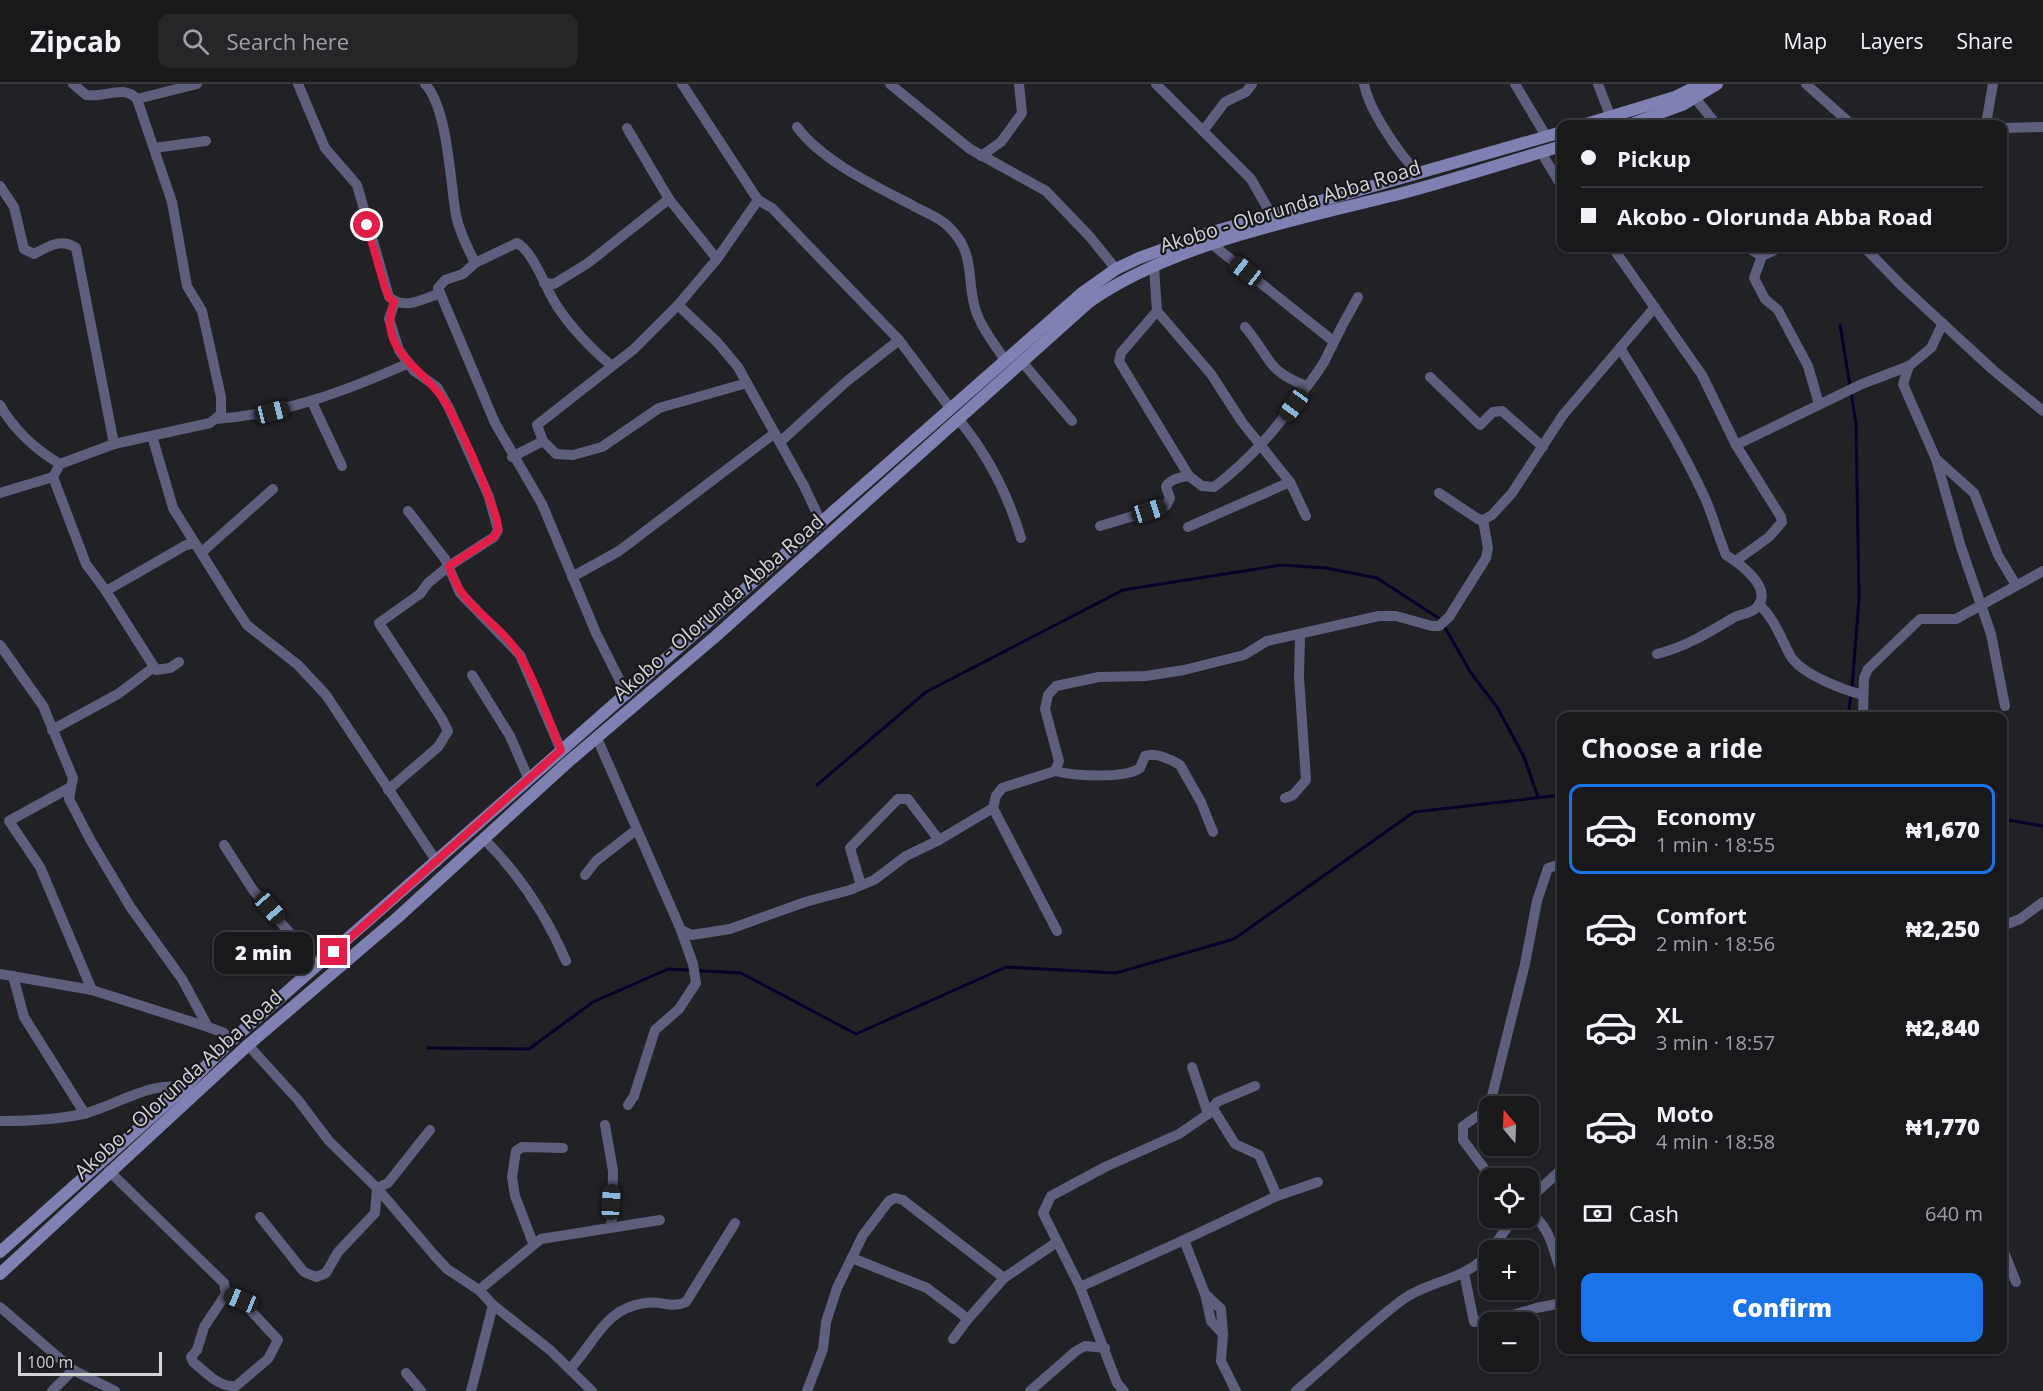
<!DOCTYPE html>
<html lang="en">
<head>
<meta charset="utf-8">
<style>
	:root { --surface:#19191c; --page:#262629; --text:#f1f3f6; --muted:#9fa0a3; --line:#37383b; --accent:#1a73e8 }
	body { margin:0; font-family:"Open Sans",sans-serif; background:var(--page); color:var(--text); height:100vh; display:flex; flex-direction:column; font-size:22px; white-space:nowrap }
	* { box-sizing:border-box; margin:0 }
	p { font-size:20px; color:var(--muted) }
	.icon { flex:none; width:33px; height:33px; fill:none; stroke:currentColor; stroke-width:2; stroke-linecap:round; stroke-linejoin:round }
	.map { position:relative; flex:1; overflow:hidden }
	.details { position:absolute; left:1557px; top:628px; width:450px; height:642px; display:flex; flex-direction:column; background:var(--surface); border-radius:12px; box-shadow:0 2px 4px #0004,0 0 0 2px var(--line) }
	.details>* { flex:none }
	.guide { position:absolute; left:1557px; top:36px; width:450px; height:132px; border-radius:12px; box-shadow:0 2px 4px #0004,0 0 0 2px var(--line); display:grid; align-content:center; height:132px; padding:0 24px; background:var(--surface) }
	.needle { width:39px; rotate:341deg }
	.fabs { position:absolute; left:1479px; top:1012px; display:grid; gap:12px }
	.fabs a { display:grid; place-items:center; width:60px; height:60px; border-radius:12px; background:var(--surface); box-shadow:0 2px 4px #0004,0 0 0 2px var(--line); font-size:30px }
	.scale { position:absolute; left:18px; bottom:15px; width:144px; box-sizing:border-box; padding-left:6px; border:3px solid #d4d4d7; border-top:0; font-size:16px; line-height:21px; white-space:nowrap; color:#d4d4d7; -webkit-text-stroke:4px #18181c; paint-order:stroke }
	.end { position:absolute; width:27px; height:27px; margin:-14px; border:8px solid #e11d48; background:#fff; box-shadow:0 0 0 3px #fff }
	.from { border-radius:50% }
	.bubble { position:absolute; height:42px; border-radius:12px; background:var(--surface); box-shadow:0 2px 4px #0004,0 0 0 2px var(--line); font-size:20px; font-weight:800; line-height:42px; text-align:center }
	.car { position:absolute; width:18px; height:36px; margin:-18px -9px; border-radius:8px; box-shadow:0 0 4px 2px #0007; background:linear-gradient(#222 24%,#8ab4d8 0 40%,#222 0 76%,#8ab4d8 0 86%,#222 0) }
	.guide b { display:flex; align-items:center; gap:21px; height:57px; font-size:22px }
	.guide b+b { border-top:2px solid var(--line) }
	.guide i { width:15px; height:15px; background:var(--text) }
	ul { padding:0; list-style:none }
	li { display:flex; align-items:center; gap:18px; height:90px; margin:0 12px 9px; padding:0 12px; border:3px solid transparent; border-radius:12px }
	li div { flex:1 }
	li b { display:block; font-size:22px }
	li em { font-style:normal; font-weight:800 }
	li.on { border-color:var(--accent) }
	li>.icon { width:54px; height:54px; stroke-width:1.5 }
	h2 { padding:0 24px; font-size:27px; line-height:72px }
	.pay { display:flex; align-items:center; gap:15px; height:66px; padding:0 24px; font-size:22px }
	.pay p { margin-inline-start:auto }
	.cta { display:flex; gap:12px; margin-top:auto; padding:12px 24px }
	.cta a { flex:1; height:69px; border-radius:12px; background:var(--accent); color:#fff; font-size:24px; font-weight:800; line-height:69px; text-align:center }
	header { display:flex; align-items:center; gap:36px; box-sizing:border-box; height:84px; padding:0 30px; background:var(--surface); border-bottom:2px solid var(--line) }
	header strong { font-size:28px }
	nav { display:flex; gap:33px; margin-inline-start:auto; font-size:21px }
	.search { width:420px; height:54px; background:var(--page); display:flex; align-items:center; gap:15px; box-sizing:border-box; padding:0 21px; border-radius:12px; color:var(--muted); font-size:22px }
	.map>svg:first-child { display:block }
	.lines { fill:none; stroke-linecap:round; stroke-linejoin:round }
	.stream { stroke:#070029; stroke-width:3 }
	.minor { stroke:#5d5f7d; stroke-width:10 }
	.secondary { stroke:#7f81b2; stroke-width:12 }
	.route { stroke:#e11d48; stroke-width:8 }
	.labels { text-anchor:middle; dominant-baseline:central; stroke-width:4.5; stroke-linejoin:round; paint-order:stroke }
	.street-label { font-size:20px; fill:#d4d4d7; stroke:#18181c }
</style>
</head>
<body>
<header>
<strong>Zipcab</strong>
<div class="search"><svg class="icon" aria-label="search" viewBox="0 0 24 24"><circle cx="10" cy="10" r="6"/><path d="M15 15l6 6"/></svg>Search here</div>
<nav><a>Map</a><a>Layers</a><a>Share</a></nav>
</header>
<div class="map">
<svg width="2043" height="1307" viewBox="0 0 2043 1307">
	<rect width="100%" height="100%" fill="#212126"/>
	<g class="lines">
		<!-- stream -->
		<g class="stream">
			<polyline points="1840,241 1850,302"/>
			<polyline points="1851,308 1856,340 1859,515 1852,604"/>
			<polyline points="1848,633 1851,611"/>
			<polyline points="817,701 926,608 1123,506 1281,481 1326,484 1377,494 1440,535 1471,589 1497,623 1524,673 1538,713"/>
			<polyline points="2002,735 2043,742"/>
			<polyline points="428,964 529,965 593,918 668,885 741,889 856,950 1006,883 1116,889 1234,855 1414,728 1562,711"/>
		</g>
		<!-- minor -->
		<g class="minor">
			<path d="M298,0L325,64L357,101L389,213C404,226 421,216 438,210"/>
			<path d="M425,0C448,24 450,98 456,131C459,148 468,164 475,179"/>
			<polyline points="682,0 758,116 772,124 899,256 950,324"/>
			<polyline points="890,0 970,65 1046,107 1090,153 1116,185"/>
			<polyline points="1156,0 1251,95 1272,132"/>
			<path d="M1364,0C1369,26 1399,70 1418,89"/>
			<polyline points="1515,0 1546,52"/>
			<polyline points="1598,0 1611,34"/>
			<polyline points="1806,0 1851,40"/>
			<polyline points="1695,14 1716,40"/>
			<polyline points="137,15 197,0"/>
			<polyline points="1986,40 1993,0"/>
			<path d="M797,43C821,76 875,102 910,120C923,128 938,132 949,143C976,170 966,192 975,224C980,242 994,259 1004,275"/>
			<polyline points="627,44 669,115 717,175"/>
			<polyline points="2002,44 2043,43"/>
			<polyline points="1203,47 1225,18 1246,8 1252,0"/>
			<polyline points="154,64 206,57"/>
			<polyline points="1541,68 1562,103"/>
			<polyline points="981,72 1001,58 1022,29 1019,0"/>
			<path d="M0,102L14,123L24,165L34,170C49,162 61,154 76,164L114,360"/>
			<polyline points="1213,161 1333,257"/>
			<polyline points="1613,164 1702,291 1736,361 1781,433 1782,438 1769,453 1737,476"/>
			<polyline points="1748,164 1762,172"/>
			<polyline points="1779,164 1762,172 1754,194 1765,215 1778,226 1808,282 1819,320"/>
			<polyline points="1865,164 1902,202 1993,286 2043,327"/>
			<polyline points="1154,183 1157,227 1211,290 1242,338 1290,398 1306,432"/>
			<polyline points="544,199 554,200 588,179 669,115"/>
			<polyline points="678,221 717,258 738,283 804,402 822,440"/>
			<polyline points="1157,227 1121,269 1119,277 1189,392"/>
			<path d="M1245,243C1271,273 1265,287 1307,302"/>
			<path d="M1620,264C1650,312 1681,362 1705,414C1713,432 1718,452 1726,471C1739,479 1777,506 1755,525C1749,530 1740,530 1733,534C1708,549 1685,563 1657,570"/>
			<polyline points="1023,279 1072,337"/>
			<path d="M611,281C593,267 569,241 557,222C546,206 534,168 517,159L475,179L463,190L445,196L438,204L495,339L542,420L596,549L627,611"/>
			<polyline points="1909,282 1903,300 1936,375 1961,463 1991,550 2005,622"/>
			<polyline points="1430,293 1480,341 1493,328 1502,327 1543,363"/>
			<polyline points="747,299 659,324 602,363 573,371 556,370 543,357 537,341 634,265 678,221 717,175 758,116"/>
			<polyline points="312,318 342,382"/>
			<path d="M0,321C13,345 36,366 60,380"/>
			<path d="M216,335C285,330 346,307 409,279"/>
			<path d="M959,336C988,371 1008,411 1021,454"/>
			<polyline points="152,352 173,424 235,523 247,541 298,581 326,611 437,778"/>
			<polyline points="780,358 846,298 899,256"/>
			<polyline points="1736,361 1862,300 1909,282 1931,264 1943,239"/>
			<polyline points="512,373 543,357"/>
			<polyline points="1936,375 1974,409 1998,471 2016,501"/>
			<polyline points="53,393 86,480 106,507 156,586 170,584 179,578"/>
			<path d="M0,409L53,393L60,380L114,360L210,339L221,330V313L202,227L187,202L172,118L137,15C123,0 106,14 86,11L73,0"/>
			<polyline points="1439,409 1478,435 1483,436 1492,431 1512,409 1563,331 1655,223"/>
			<polyline points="408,427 445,475 460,509 520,571 561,666"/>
			<path d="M1100,442L1166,422L1170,414L1166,403C1169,395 1181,393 1189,392L1202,402L1214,403C1250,376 1276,345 1302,309C1311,297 1322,284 1328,270C1337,251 1347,232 1358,213"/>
			<polyline points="1188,443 1290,398"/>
			<polyline points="202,468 273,405"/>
			<polyline points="572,493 619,467 775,349"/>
			<polyline points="106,507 186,461 195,459"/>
			<path d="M1759,520C1775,536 1780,552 1790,571C1800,590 1844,606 1863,611"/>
			<polyline points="0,561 43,622 73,694 69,715 91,757 131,824 182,895 208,943"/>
			<polyline points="472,591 510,652 529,696"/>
			<polyline points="1863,633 1864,594 1868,585 1920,535 1956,535 2043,487"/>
			<polyline points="52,646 118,610 154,583"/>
			<polyline points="597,654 681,846 692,851 730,845 805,818 850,806 874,796 906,772 939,756 993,724 996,712 1002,704 1055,687 1059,677 1045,625 1048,611 1056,602 1099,593 1146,592 1184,586 1244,571 1267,557 1379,532 1396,532 1432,542 1439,542 1449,533 1486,474 1488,464 1483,436"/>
			<path d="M1055,687C1074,692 1125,695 1140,684L1145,672C1155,668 1170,675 1180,681L1201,718L1213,748"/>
			<polyline points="69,704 9,737 40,783 92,906"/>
			<polyline points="388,706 438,663 448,647 442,635 379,539 420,510 428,499 449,482 494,453 498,446 489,413 449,324 437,303 414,287 399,266 389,235 395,218"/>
			<polyline points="1285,714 1293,711 1306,696 1299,593 1300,552"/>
			<polyline points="993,724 1057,847"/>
			<path d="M484,755C519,790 547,833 566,877"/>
			<polyline points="224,761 253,806 318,882"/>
			<polyline points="585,791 596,777 636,746"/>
			<polyline points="861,801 850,764 898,715 908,715 939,756"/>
			<polyline points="2002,842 2020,835 2043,818"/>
			<polyline points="0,890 92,906 208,943 224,949 231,957"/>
			<polyline points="13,892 24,933 85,1030"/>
			<polyline points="248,961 298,1016 329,1057 377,1104 435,1172 447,1185 479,1206 493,1221 550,1266 592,1307"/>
			<polyline points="1192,983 1208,1030"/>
			<polyline points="628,1021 634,1012 655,946 679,925 696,899 693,880 681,846"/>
			<polyline points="1212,1023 1235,1060 1259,1071 1277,1112"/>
			<path d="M0,1037C27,1037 56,1036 83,1030C116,1022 150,996 184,1004"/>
			<polyline points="605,1041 613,1087 612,1135 610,1144"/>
			<path d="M109,1087L224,1199L226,1210L204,1243L197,1266L191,1273L193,1278C206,1288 219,1304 236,1302L268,1275L278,1256L241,1216L226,1210"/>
			<polyline points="1492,1095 1463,1056 1463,1042 1489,1024 1525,880 1537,817 1548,784 1562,780"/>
			<polyline points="1528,1116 1562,1085"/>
			<path d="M1528,1128C1551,1141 1553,1168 1562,1190"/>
			<polyline points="260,1133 304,1188 316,1193 326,1189 338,1168 375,1129 377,1104 388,1099 430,1046"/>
			<polyline points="1184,1156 1277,1112 1318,1098"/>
			<polyline points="533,1159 515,1112 512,1093 516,1067 522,1063 563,1064"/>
			<polyline points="2002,1163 2016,1198"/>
			<polyline points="1490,1167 1514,1134"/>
			<polyline points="852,1174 927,1204 968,1235 953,1255"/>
			<polyline points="1464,1189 1474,1238 1503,1234 1536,1224 1562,1219"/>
			<polyline points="1080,1203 1184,1156 1205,1210 1211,1237 1223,1250 1221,1277 1236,1307"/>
			<polyline points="479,1206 541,1155 660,1136"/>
			<polyline points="1205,1210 1221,1225 1223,1250"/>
			<polyline points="0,1223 73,1286 115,1307"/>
			<polyline points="968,1235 1004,1194 1057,1158"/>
			<path d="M570,1285C595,1258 605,1224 645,1219C661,1216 671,1225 686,1218L735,1139"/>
			<polyline points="406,1289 421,1307"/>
			<polyline points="52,1307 73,1286"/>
			<polyline points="471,1307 493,1221"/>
			<polyline points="807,1307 823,1265 826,1238 837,1204 863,1151 889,1117 895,1114 903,1116 1004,1194"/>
			<polyline points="1030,1307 1076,1267 1085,1262 1105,1264"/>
			<polyline points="1124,1307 1117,1299 1080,1203 1043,1129 1051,1112 1105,1083 1179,1050 1208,1030 1217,1018 1255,1002"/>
			<path d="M1296,1307C1332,1277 1365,1244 1402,1216C1431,1195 1464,1198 1490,1168"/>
		</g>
		<!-- secondary -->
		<g class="secondary">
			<polyline points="1586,40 1675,13 1701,0"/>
			<polyline points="1631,40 1682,21 1717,0"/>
			<polyline points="0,1168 184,1004 231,957 1082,209 1116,185 1139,174 1209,149 1562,48"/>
			<path d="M0,1190L248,961L397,834L568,678L716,552L1089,218C1173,159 1300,135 1399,110C1453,96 1507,78 1562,62"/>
		</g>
	</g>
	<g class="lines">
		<!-- route -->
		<path class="route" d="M334,868L561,666C548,635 537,600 520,572C500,538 460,523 449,482L494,453L498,446L497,436C484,397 467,357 447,321C428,286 375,268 394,218L389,213L385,204L367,141"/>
	</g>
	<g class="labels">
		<!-- street labels -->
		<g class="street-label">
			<text transform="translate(1290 122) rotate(-17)">Akobo - Olorunda Abba Road</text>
			<text transform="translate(718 523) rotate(-41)">Akobo - Olorunda Abba Road</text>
			<text transform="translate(178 1000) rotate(-42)">Akobo - Olorunda Abba Road</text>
		</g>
	</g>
</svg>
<div class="fabs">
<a><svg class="needle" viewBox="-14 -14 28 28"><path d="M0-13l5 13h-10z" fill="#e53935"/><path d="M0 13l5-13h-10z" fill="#9fa0a3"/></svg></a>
<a><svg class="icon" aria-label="locate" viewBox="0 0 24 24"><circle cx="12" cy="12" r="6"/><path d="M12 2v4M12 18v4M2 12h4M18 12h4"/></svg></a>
<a>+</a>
<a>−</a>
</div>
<div class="scale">100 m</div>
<i class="end from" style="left:367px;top:141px"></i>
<i class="end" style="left:334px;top:868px"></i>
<div class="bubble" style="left:214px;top:848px;width:99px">2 min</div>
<i class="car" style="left:1246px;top:187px;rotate:308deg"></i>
<i class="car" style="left:1294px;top:321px;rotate:216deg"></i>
<i class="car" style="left:272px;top:328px;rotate:76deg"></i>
<i class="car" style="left:1149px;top:427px;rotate:73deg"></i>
<i class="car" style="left:270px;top:824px;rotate:139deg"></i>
<i class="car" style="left:611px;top:1118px;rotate:3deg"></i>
<i class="car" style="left:241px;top:1216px;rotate:292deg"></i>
<div class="guide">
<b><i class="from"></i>Pickup</b>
<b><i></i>Akobo - Olorunda Abba Road</b>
</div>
<section class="details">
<h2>Choose a ride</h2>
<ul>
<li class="on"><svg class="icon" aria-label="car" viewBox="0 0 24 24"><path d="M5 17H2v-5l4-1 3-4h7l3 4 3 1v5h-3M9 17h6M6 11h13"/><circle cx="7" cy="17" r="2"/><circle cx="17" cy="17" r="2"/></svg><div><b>Economy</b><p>1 min · 18:55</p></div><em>₦1,670</em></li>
<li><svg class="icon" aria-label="car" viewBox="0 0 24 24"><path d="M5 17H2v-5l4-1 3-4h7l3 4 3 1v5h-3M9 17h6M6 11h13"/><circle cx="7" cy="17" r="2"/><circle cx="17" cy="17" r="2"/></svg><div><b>Comfort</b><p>2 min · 18:56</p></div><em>₦2,250</em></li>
<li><svg class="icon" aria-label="car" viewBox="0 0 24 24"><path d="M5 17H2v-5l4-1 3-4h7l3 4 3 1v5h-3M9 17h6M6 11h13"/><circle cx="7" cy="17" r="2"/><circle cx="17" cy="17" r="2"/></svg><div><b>XL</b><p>3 min · 18:57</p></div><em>₦2,840</em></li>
<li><svg class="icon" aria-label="car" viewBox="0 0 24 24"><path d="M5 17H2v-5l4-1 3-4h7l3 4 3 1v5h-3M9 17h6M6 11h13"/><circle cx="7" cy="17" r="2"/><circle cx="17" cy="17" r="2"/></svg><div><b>Moto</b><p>4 min · 18:58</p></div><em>₦1,770</em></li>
</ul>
<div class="pay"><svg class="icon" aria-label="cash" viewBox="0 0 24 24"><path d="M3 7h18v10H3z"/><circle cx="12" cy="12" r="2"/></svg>Cash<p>640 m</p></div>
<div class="cta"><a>Confirm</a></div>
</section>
</div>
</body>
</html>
